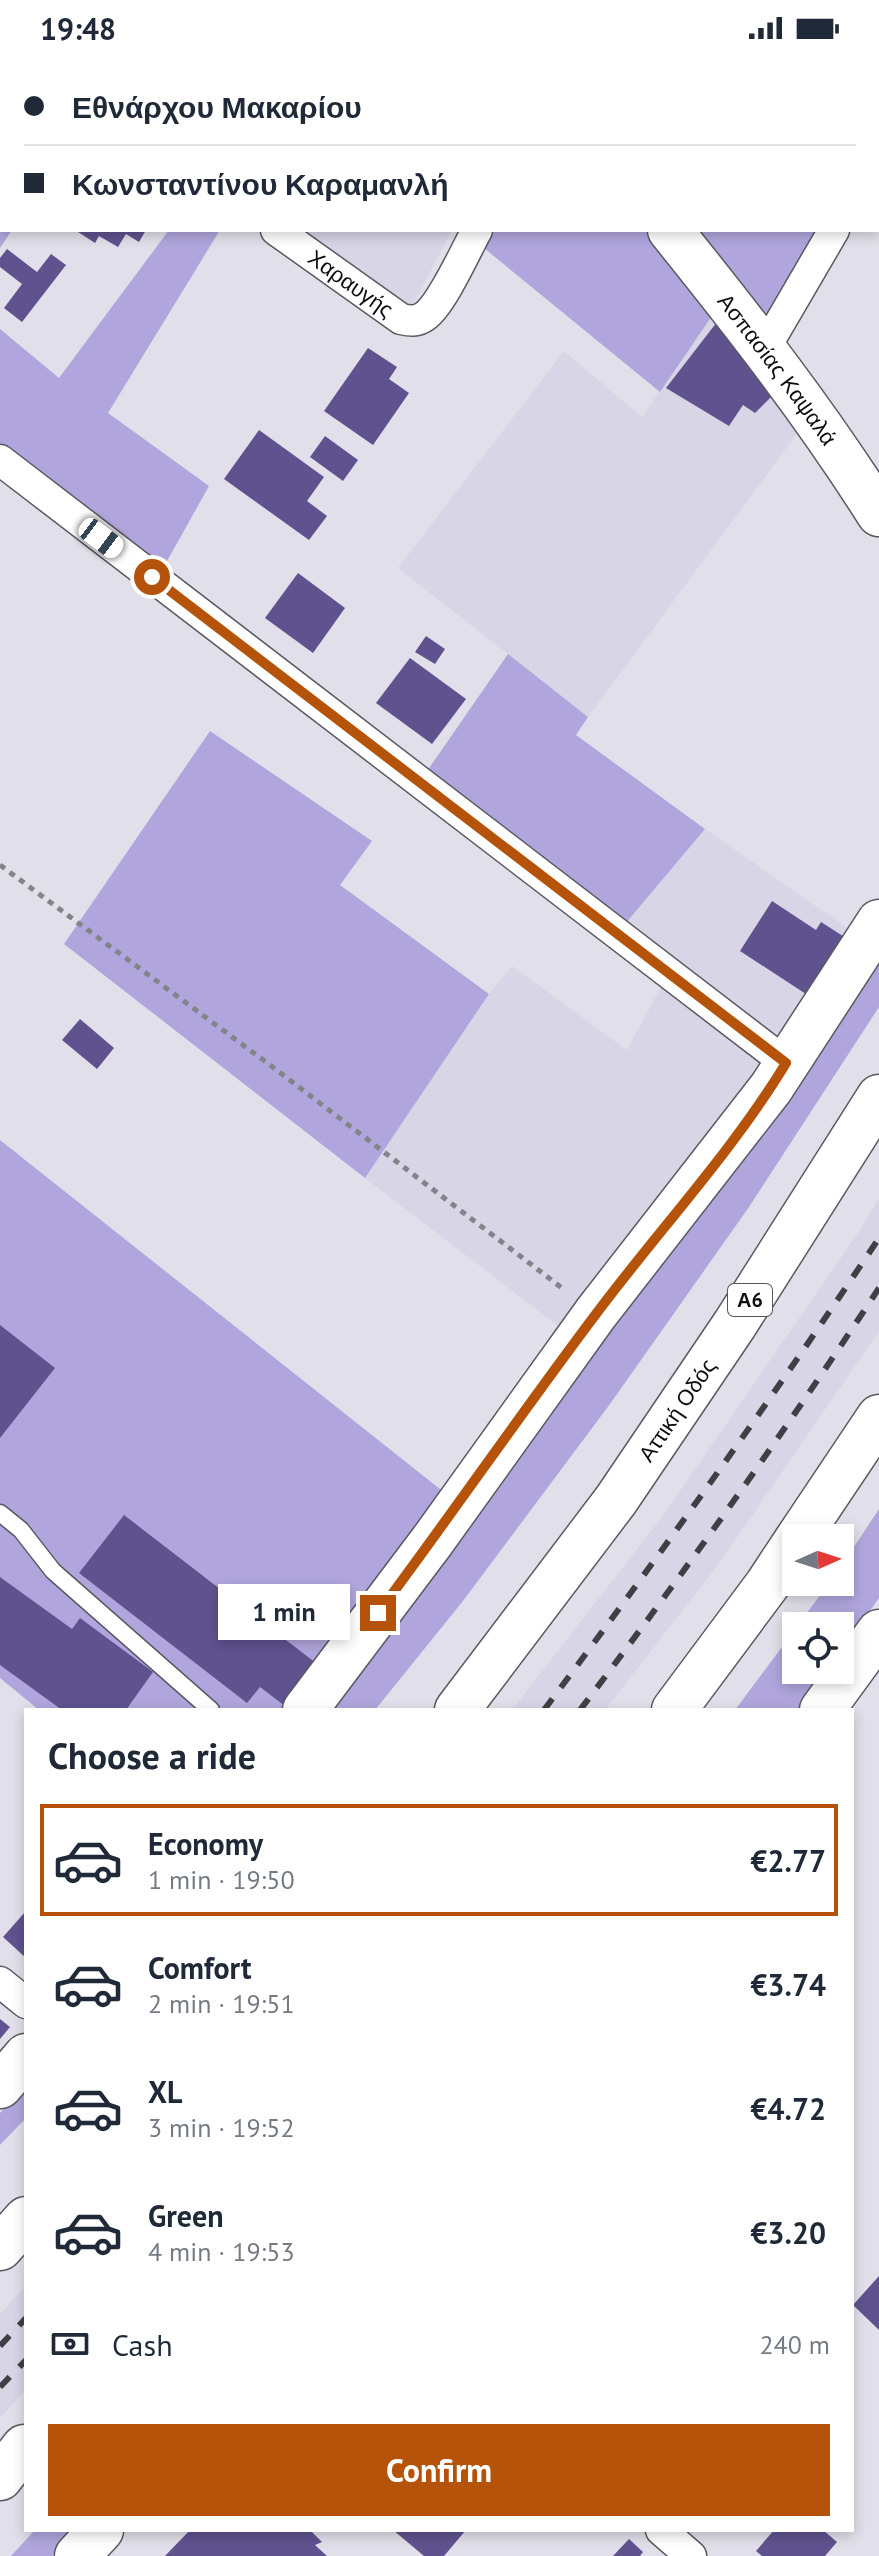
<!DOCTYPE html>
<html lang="en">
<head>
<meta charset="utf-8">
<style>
	:root { --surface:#fff; --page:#f6f6f7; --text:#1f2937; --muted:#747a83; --line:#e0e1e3; --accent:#b45309 }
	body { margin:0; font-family:"PT Sans",sans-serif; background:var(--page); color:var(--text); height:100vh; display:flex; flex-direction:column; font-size:30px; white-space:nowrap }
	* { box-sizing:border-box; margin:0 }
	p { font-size:26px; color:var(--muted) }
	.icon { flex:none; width:44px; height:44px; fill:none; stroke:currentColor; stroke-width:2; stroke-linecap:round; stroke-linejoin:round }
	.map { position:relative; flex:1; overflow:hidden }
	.side { position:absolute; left:24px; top:1652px; width:830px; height:824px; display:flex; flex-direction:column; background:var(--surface); border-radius:0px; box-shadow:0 4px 12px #0003 }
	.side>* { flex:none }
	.hud { position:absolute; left:0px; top:0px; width:880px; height:176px; box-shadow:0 4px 12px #0003; display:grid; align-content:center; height:176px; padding:0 24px; background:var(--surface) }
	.needle { width:52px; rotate:87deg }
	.tools { position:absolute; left:782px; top:1468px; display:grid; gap:16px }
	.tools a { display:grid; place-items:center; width:72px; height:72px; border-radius:0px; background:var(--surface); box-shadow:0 4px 12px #0003; font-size:40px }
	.end { position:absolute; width:36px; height:36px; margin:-18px; border:10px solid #b45309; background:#fff; box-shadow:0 0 0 4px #fff }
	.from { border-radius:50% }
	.bubble { position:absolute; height:56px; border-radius:0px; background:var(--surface); box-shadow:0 4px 12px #0003; font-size:26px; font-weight:700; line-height:56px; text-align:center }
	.car { position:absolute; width:24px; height:48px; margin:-24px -12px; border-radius:10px; box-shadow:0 0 6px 2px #0007; background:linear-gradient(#fff 24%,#345 0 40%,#fff 0 76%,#345 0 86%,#fff 0) }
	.hud b { display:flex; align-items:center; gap:28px; height:76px; font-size:30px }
	.hud b+b { border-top:2px solid var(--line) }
	.hud i { width:20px; height:20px; background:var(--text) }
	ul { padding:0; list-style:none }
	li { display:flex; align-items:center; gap:24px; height:112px; margin:0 16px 12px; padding:0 8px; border:4px solid transparent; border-radius:0px }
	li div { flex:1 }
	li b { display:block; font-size:30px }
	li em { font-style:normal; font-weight:700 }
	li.active { border-color:var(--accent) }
	li>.icon { width:72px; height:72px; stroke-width:1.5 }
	h2 { padding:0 24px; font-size:36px; line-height:96px }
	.pay { display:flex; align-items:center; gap:20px; height:88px; padding:0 24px; font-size:30px }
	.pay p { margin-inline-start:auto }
	.primary-button { display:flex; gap:16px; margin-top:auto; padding:16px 24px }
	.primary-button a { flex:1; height:92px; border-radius:0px; background:var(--accent); color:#fff; font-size:32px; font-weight:700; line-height:92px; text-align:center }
	.status { display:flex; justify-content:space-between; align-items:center; height:56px; padding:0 40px; background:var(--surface); direction:ltr }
	.status svg { height:22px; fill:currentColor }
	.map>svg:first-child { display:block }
	.built { fill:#d7d5e6 }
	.green { fill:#b0a6dd }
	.building { fill:#60528f }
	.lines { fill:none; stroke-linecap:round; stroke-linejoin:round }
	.lane-casing { stroke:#5a5961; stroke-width:19 }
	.street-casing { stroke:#5a5961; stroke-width:33 }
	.secondary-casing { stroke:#5a5961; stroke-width:47 }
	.highway-casing { stroke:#5a5961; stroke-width:47 }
	.path { stroke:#84838a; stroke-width:5; stroke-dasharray:6 6; stroke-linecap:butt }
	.lane { stroke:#fff; stroke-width:16 }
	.street { stroke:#fff; stroke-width:30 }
	.secondary { stroke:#fff; stroke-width:44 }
	.highway { stroke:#fff; stroke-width:44 }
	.rail { stroke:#403f44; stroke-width:6; stroke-dasharray:14 14; stroke-linecap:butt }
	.route { stroke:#b45309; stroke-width:10 }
	.labels { text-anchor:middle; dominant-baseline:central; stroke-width:8; stroke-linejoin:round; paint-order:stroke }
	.shield { fill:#fff; stroke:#565658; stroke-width:2 }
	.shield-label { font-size:20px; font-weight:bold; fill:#0e0d10 }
	.street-label { font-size:22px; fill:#0e0d10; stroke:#fff }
</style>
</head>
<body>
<div class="status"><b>19:48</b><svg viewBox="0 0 49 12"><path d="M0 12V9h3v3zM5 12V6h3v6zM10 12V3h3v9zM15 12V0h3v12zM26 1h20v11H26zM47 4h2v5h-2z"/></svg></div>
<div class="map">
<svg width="879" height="2500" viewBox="0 0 879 2500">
	<rect width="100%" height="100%" fill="#e1e0ea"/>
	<!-- built -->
	<g class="built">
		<polygon points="265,174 452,174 404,266"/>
		<polygon points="727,237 794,296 828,339 801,372 588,661 398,512 564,295 642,361"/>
		<polygon points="705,773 856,878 797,983 566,1276 365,1122 489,938 512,910 627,994 675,905 625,868"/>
		<polygon points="879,1142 879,1275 718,1509 605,1654 512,1654 662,1461 860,1174"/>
		<polygon points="26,2229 26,2333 0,2362 0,2258"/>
	</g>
	<!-- green -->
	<g class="green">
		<polygon points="456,0 879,0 879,125 878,2 458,2"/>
		<polygon points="2,23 2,174 12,174 0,192 0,26"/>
		<polygon points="169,174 220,174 108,357 209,430 162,514 0,392 0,273 59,322"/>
		<polygon points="462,174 829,174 768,276 727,238 660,336"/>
		<polygon points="508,598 588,661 576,679 705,773 625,868 425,718"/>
		<polygon points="210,675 372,785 340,829 489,938 365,1122 64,888"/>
		<polygon points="879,894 879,951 749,1151 610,1348 463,1545 375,1654 333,1654 437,1515 716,1131"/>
		<polygon points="0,1084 450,1441 296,1654 39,1654 0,1622"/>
		<polygon points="879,1453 879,1542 840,1597 840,1570 797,1570 830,1526 840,1526 840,1512"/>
		<polygon points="796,1572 796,1614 828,1614 800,1654 735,1654"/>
		<polygon points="26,2029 26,2062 0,2089 0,2057"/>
		<polygon points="35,2474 76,2474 52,2500 11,2500"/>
	</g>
	<!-- building -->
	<g class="building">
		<polygon points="75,174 146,174 139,186 126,178 118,191 99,180 95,187"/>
		<polygon points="7,193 37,216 51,198 66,209 22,266 4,252 22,228 0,211 0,202"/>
		<polygon points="717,266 761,302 771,341 755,357 743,349 729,370 666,332"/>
		<polygon points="368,292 397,311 389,323 409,337 373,389 324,355"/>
		<polygon points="259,374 324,421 307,445 327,460 309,484 224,423"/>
		<polygon points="325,380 358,404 343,425 310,401"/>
		<polygon points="298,517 345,552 313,597 265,562"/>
		<polygon points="426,580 445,593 435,608 415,596"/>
		<polygon points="410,602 466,643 432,688 376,647"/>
		<polygon points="772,845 816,874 821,866 846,882 809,940 740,895"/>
		<polygon points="80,963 114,992 97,1013 62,984"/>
		<polygon points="0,1269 55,1312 0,1382"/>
		<polygon points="124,1459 321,1611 289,1653 260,1631 247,1647 79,1517"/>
		<polygon points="0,1521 72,1573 80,1562 153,1616 126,1654 62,1654 0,1609"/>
		<polygon points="26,1855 26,1902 3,1881"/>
		<polygon points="0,1963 10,1971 0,1983"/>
		<polygon points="879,2220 879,2274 853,2249"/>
		<polygon points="190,2474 310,2474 322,2486 315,2489 327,2500 165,2500"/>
		<polygon points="393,2474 466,2474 444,2500 424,2500"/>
		<polygon points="774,2474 823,2474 837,2486 825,2500 762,2500 756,2495"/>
		<polygon points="629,2483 643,2496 640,2500 613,2500"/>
	</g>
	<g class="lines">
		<!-- lane casing -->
		<g class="lane-casing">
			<polyline id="lane" points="0,1457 21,1474 53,1515 211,1654"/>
		</g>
		<!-- street casing -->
		<g class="street-casing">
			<g id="street">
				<polyline points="19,0 22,2"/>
				<polyline points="606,2 607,0"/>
				<polyline points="878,93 879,91"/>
				<path id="s1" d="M276,174L401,263C410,265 417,266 425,260C442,248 466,194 477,174"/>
				<polyline points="764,294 834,174"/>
				<polyline points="0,404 786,1007"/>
				<polyline points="0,1926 26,1947"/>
				<polyline points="661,2474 691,2500"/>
			</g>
		</g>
		<!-- secondary casing -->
		<g class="secondary-casing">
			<g id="secondary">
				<polyline points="534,0 536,2"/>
				<path id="s2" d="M670,174C744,266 816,358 879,458"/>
				<polyline points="305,1654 433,1484 596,1257 771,1032 879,866"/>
				<polyline points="822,1654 879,1576"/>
				<polyline points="0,2030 26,2000"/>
				<polyline points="77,2500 101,2474"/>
			</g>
		</g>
		<!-- highway casing -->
		<g class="highway-casing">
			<g id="highway">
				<polyline points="798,1482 879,1361"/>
				<path id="s3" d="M457,1654L616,1444L735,1268L879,1041"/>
				<polyline points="674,1654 767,1529 796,1485"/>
				<polyline points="0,2192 26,2163"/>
				<polyline points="0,2422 24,2391"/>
			</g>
		</g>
		<!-- path -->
		<polyline class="path" points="0,809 270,1009 562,1232"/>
		<!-- lane -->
		<use href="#lane" class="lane"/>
		<!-- street -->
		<use href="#street" class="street"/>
		<!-- secondary -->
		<use href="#secondary" class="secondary"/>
		<!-- highway -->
		<use href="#highway" class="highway"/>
		<!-- rail -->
		<g class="rail">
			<path d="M544,1654C660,1499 772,1343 879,1182"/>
			<path d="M580,1654C684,1517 784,1377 879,1232"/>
			<polyline points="0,2290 26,2262"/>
			<polyline points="0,2331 26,2304"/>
		</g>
	</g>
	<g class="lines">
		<!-- route -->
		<path class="route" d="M152,521L786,1007C733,1095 658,1175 596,1258C522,1356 452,1458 378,1557"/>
	</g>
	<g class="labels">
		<!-- shield labels -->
		<rect class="shield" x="728" y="1228" width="44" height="32" rx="6"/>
		<g class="shield-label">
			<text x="750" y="1244">Α6</text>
		</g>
		<!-- street labels -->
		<g class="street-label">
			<text stroke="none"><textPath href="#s1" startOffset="92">Χαραυγής</textPath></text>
			<text stroke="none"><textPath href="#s2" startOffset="176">Ασπασίας Καψαλά</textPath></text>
			<text stroke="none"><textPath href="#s3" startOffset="372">Αττική Οδός</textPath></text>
		</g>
	</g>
</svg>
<div class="tools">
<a><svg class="needle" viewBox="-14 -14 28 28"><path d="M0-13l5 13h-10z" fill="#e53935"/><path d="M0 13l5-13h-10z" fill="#747a83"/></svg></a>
<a><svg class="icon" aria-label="locate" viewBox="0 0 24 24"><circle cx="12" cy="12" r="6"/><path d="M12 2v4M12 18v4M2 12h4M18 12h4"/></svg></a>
</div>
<i class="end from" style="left:152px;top:521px"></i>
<i class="end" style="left:378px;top:1557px"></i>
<div class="bubble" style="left:218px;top:1528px;width:132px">1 min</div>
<i class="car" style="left:101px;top:482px;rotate:127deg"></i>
<div class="hud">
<b><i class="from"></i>Εθνάρχου Μακαρίου</b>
<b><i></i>Κωνσταντίνου Καραμανλή</b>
</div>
<section class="side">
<h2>Choose a ride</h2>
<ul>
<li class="active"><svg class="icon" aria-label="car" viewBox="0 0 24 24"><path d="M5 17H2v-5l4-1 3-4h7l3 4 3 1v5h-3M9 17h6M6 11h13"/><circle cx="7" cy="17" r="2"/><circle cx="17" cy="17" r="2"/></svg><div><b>Economy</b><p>1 min · 19:50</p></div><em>€2.77</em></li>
<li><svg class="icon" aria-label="car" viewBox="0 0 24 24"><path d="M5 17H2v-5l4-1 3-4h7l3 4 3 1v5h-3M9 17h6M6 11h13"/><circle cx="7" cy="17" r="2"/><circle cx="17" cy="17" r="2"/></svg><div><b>Comfort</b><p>2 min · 19:51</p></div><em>€3.74</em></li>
<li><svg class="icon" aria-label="car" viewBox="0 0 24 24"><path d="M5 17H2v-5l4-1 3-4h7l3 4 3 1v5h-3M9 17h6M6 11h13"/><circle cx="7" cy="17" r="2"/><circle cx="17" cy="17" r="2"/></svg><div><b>XL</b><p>3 min · 19:52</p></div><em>€4.72</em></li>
<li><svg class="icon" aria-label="car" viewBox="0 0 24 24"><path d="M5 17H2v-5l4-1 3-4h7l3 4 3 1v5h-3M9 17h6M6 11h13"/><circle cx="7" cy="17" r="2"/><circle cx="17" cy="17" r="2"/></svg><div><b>Green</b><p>4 min · 19:53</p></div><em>€3.20</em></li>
</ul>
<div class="pay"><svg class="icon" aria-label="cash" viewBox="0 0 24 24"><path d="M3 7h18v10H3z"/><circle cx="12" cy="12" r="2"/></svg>Cash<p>240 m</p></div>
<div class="primary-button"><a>Confirm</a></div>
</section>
</div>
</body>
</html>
